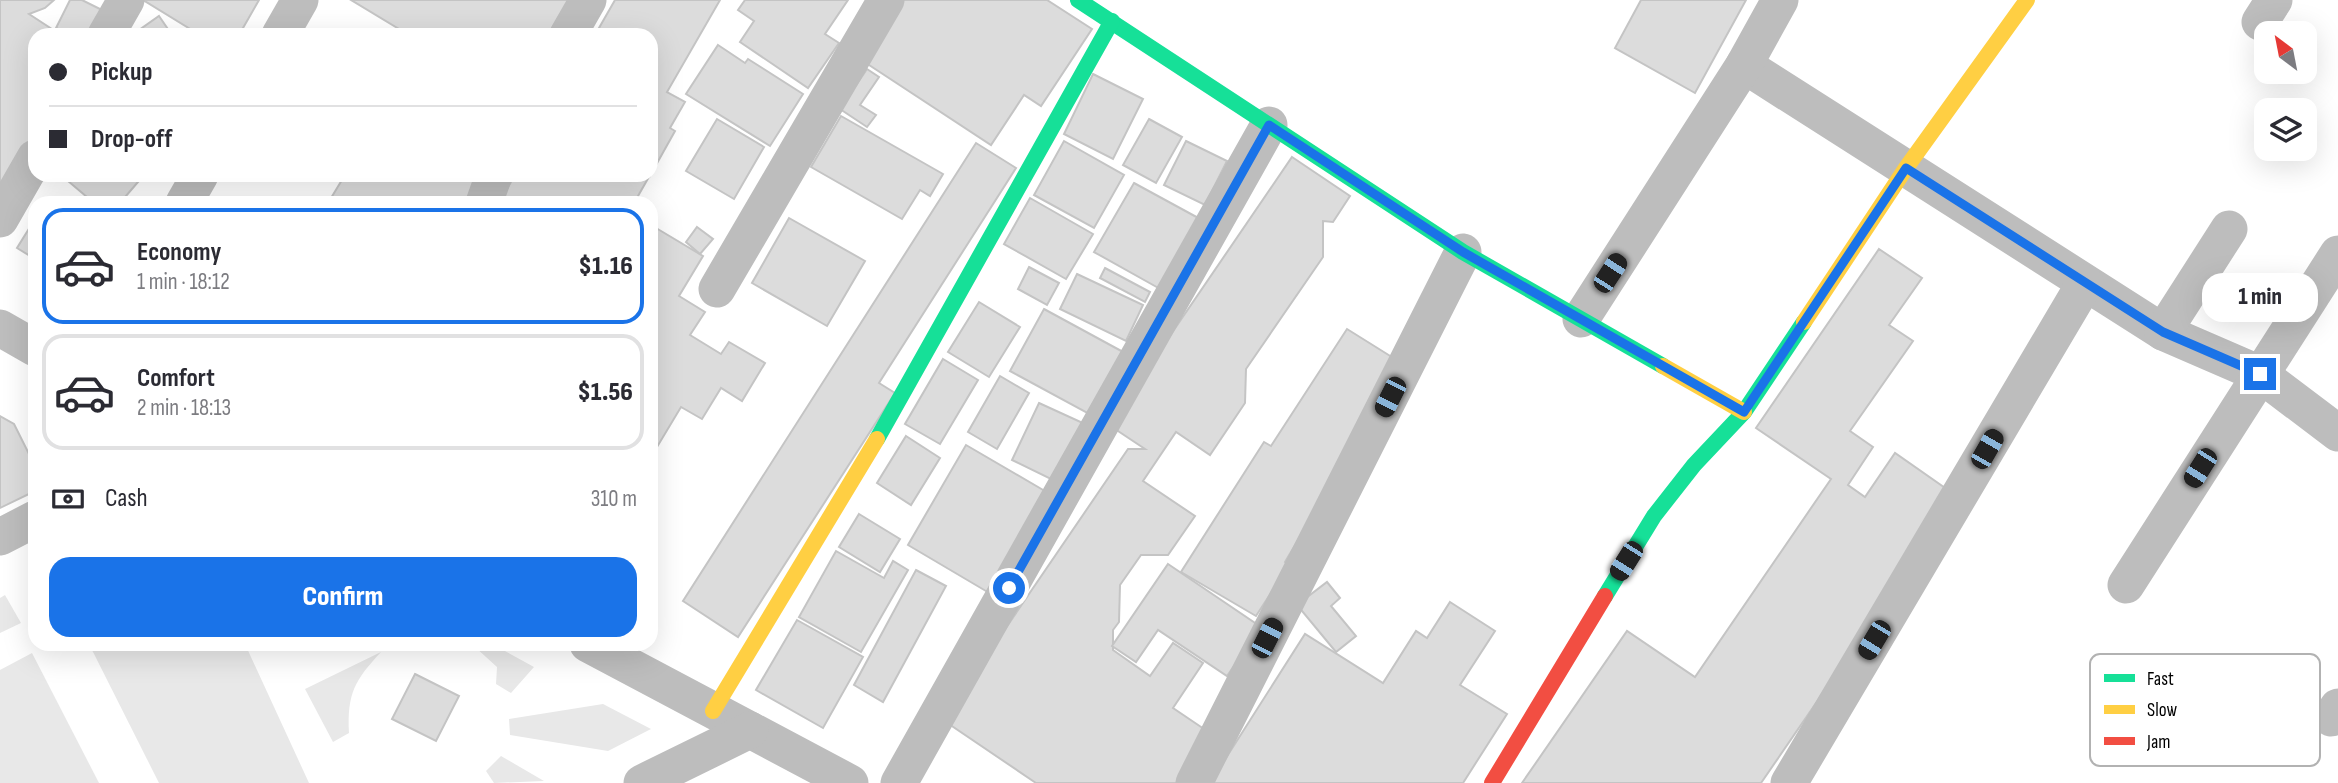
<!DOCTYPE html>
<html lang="en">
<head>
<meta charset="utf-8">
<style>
	:root { --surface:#fff; --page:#f2f2f3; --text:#2b2b33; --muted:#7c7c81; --line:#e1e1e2; --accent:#1a73e8 }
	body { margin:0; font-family:"Sofia Sans Condensed",sans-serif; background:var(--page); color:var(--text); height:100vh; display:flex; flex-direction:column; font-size:26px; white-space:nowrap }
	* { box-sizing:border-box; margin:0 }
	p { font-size:23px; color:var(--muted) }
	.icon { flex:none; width:38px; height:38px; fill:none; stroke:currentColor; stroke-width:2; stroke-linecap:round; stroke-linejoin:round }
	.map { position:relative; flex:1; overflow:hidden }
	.sheet { position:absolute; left:28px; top:196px; width:630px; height:455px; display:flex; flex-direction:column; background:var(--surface); border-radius:21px; box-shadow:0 7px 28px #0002 }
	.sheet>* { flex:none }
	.top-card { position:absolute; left:28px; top:28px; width:630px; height:154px; border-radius:21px; box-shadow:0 7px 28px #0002; display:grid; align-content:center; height:154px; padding:0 21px; background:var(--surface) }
	.needle { width:46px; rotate:328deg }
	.controls { position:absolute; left:2254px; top:21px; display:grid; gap:14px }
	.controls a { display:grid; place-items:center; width:63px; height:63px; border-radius:14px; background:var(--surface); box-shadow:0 7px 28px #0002; font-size:35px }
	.end { position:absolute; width:32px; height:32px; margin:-16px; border:9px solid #1a73e8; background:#fff; box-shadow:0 0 0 4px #fff }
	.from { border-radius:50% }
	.bubble { position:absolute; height:49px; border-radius:21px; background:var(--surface); box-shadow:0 7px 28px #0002; font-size:23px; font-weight:800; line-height:49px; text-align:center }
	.car { position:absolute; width:21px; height:42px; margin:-21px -10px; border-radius:9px; box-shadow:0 0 5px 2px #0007; background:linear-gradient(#222 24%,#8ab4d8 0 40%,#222 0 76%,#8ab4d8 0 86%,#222 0) }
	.top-card b { display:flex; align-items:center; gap:24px; height:66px; font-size:26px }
	.top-card b+b { border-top:2px solid var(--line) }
	.top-card i { width:18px; height:18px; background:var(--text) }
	ul { padding:12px 0 0; list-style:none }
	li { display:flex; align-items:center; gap:21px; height:116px; margin:0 14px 10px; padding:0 7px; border:4px solid var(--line); border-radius:21px }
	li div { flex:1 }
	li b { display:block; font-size:26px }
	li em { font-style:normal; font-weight:800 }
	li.active { border-color:var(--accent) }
	li>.icon { width:63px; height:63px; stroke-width:1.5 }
	.pay { display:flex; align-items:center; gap:18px; height:77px; padding:0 21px; font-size:26px }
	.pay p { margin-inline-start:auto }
	.primary-button { display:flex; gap:14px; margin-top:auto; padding:14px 21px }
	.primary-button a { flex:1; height:80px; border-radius:21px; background:var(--accent); color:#fff; font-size:28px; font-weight:800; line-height:80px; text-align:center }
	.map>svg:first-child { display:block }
	.green { fill:#e8e8e8 }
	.building { fill:#dcdcdc; stroke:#c4c4c4; stroke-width:2 }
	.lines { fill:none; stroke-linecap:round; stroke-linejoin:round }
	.street { stroke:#bdbdbd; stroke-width:37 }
	.fast { stroke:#16e098; stroke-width:16 }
	.slow { stroke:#ffcf43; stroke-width:16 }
	.jam { stroke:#f24e42; stroke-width:16 }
	.route { stroke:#1a73e8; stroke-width:9 }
	.key { fill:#fff; stroke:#b2b2b2; stroke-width:2 }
	.key-label { font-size:19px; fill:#000 }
</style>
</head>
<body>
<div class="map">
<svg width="2338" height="783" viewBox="0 0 2338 783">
	<rect width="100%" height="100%" fill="#fff"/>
	<!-- green -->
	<g class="green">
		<polygon points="5,595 21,623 0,633 0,598"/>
		<polygon points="89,644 245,644 309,783 159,783"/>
		<polygon points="467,644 492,644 534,667 511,693 496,684 497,667 475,647"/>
		<path d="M381,652C355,680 347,693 349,733L333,742L305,689Z"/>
		<polygon points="32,653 99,783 0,783 0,670"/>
		<polygon points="603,704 651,729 608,751 510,735 509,719"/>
		<polygon points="501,756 544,781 494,783 486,771"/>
	</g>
	<!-- building -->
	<g class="building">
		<polygon points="0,0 54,0 45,8 29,14 61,35 35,35 35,138 0,192"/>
		<polygon points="70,0 82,0 102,10 89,35 71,35 56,28"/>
		<polygon points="143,0 259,0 239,35 200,35"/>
		<polygon points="351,0 569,0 548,35 409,35"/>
		<polygon points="615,0 720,0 667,92 685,102 670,128 675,131 651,174 651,35 595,35"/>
		<polygon points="745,0 848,0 825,34 839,43 808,88 740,42 754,21 738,10"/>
		<polygon points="902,0 1047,0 1092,29 1041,106 1024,95 991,145 863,61"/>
		<polygon points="1641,0 1746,0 1695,93 1615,48"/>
		<polygon points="159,16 172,35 132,35"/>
		<polygon points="718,45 745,63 748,59 803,94 770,146 686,94"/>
		<polygon points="867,69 879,77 860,105 876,115 867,127 840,109"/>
		<polygon points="1093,74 1143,99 1113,159 1064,134"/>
		<polygon points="841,116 943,174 930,196 920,190 902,219 811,167"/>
		<polygon points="717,119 764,147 734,199 686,171"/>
		<polygon points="1149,119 1182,137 1156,183 1123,165"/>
		<polygon points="1064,141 1124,175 1094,228 1034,195"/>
		<polygon points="1186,141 1227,161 1205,205 1164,185"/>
		<polygon points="976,143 1016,168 879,383 895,393 738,637 683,601"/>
		<polygon points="1292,157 1350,196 1333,222 1323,221 1323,257 1246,369 1245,403 1210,455 1176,432 1143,481 1195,516 1168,555 1141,555 1120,585 1119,622 1113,630 1113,650 1150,676 1173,643 1203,663 1173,708 1210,733 1186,783 1036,783 943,720 1128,449 1145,449 1109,425"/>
		<polygon points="61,175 144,175 120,203 94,203"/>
		<polygon points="345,175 486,175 469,203 328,203"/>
		<polygon points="515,175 650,175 634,203 619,198 616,203 499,203"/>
		<polygon points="1134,183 1202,220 1162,290 1094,252"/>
		<polygon points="1030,198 1093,234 1066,279 1004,244"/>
		<polygon points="789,218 865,261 827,326 752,283"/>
		<polygon points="35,219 35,259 17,248"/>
		<polygon points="651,225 703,256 679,296 705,312 690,335 721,354 729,342 765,363 742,401 721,388 702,419 681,407 651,457"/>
		<polygon points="697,227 713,239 700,254 686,242"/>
		<polygon points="1879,249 1922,278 1889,325 1913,341 1850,431 1873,447 1848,485 1865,497 1895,453 1958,497 1761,783 1522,783 1627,631 1695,677 1831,479 1756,428"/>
		<polygon points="1029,267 1059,283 1047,305 1018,289"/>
		<polygon points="1105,268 1150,292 1145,302 1100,278"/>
		<polygon points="1077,274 1143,305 1126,341 1060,309"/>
		<polygon points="979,302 1020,327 989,377 948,352"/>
		<polygon points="1044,309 1125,353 1091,415 1010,371"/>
		<polygon points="1347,329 1403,364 1285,562 1289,565 1256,616 1181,572 1264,442 1271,446"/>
		<polygon points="943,359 978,380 940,444 905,424"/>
		<polygon points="1000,376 1029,393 997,449 968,432"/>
		<polygon points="1039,403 1085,424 1057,482 1012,460"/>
		<polygon points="0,416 14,424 35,466 35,491 0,508"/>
		<polygon points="906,436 940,458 911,505 877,483"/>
		<polygon points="966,445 1050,494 991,594 908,545"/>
		<polygon points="859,514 900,539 880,572 839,547"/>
		<polygon points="836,551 884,578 893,561 908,570 861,652 799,617"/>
		<polygon points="1168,564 1261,627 1227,676 1158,630 1136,662 1112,646"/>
		<polygon points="916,570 946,586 883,702 854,685"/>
		<polygon points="1327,582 1340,598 1331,606 1356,636 1336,652 1297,605"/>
		<polygon points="1450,602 1495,631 1460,685 1507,714 1463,783 1210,783 1305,634 1383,683 1416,631 1427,638"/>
		<polygon points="797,620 863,657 823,728 756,690"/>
		<polygon points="415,674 459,696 436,741 392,719"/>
	</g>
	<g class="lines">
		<!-- street -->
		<g class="street">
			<polyline points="2260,22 2274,0"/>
			<polyline points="106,35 126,0"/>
			<polyline points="280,35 300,0"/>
			<polyline points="568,35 588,0"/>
			<polyline points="1744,65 2163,332 2260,374 2338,433"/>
			<polyline points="184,203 200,175"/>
			<polyline points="484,203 494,175"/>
			<polyline points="0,219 35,158"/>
			<polyline points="717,289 886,0"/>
			<polyline points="1581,319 1744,65 1780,0"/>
			<polyline points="0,328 35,348"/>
			<polyline points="2163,332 2229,229"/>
			<polyline points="0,537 35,519"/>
			<polyline points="2126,585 2338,254"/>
			<polyline points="588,644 850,783"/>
			<polyline points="2331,718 2338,707"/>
			<polyline points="642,783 750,730"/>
			<polyline points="899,783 1269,125"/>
			<polyline points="1194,783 1463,252"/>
			<polyline points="1789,783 2085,283"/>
		</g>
		<!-- fast -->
		<g class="fast">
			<polyline points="1078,0 1463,252 1663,366"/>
			<polyline points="877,439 1112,21"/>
			<polyline points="1605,596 1654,516 1694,465 1744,412 1804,322"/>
		</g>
		<!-- slow -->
		<g class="slow">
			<polyline points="1804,322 1906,168 2027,0"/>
			<polyline points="1663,366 1744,412"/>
			<polyline points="713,711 877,439"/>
		</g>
		<!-- jam -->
		<polyline class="jam" points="1492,783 1605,596"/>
	</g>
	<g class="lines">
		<!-- route -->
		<polyline class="route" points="1009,588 1269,125 1463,252 1744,412 1906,168 2163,332 2260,374"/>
	</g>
	<!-- legend -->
	<rect x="2090" y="654" width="230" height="112" rx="10" class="key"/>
	<rect x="2104" y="674" width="31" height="8" fill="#16e098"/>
	<rect x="2104" y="705" width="31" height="9" fill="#ffcf43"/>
	<rect x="2104" y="737" width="31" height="8" fill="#f24e42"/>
	<g class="key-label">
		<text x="2147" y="685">Fast</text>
		<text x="2147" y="716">Slow</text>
		<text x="2147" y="748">Jam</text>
	</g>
</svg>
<div class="controls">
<a><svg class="needle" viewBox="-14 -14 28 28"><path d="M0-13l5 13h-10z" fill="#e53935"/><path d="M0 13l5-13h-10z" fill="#7c7c81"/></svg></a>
<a><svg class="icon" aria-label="layers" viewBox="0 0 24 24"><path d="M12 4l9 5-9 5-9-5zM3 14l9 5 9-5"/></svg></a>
</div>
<i class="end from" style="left:1009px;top:588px"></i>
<i class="end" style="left:2260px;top:374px"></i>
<div class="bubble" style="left:2202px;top:273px;width:116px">1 min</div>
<i class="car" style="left:1610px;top:273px;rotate:33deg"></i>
<i class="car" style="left:1390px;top:397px;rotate:207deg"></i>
<i class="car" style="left:1987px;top:449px;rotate:30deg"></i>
<i class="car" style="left:2200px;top:468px;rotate:212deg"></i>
<i class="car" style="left:1626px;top:561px;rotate:212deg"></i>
<i class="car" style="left:1267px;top:638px;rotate:27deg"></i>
<i class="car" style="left:1874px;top:640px;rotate:211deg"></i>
<div class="top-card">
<b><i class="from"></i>Pickup</b>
<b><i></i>Drop-off</b>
</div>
<section class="sheet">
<ul>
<li class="active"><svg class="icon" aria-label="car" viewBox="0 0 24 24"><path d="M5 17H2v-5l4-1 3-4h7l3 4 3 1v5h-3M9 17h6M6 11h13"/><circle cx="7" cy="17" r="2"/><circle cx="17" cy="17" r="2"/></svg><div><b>Economy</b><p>1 min · 18:12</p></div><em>$1.16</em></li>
<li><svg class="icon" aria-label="car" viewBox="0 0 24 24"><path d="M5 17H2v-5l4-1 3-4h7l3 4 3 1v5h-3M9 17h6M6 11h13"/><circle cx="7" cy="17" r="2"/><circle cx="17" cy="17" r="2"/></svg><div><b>Comfort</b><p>2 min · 18:13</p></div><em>$1.56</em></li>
</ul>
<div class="pay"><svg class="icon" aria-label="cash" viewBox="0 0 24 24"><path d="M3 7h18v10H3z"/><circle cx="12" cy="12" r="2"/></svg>Cash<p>310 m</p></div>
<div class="primary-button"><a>Confirm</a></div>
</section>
</div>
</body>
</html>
